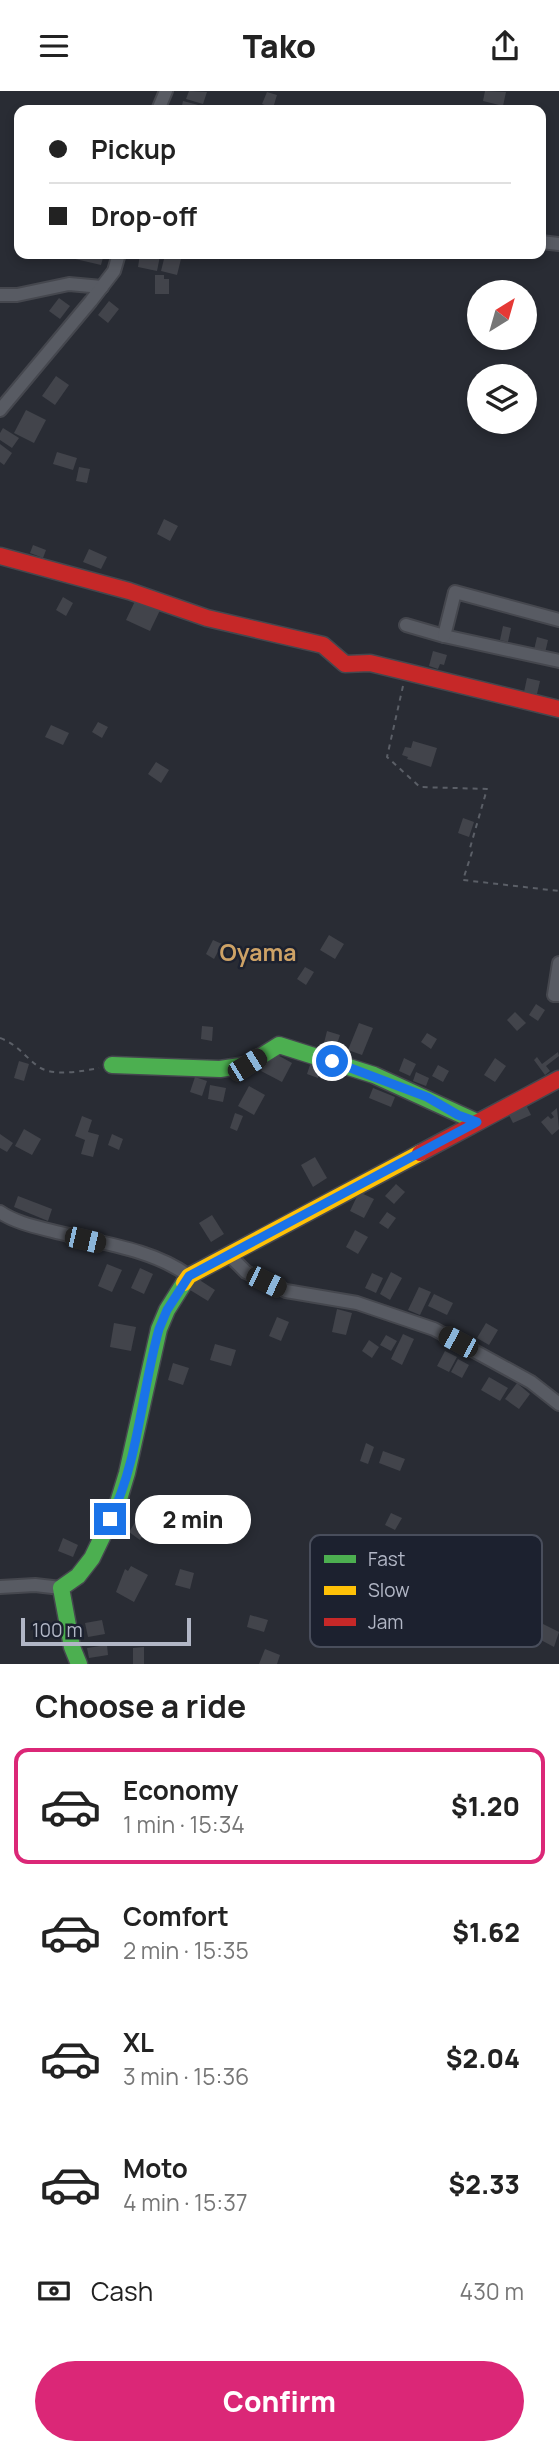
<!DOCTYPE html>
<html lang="en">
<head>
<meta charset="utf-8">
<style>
	:root { --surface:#fff; --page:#f6f6f6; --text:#222; --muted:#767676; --line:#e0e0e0; --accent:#db2777 }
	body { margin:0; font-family:Manrope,sans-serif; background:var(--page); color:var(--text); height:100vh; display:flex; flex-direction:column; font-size:26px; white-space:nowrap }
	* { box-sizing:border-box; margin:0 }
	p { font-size:23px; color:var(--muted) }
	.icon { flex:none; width:38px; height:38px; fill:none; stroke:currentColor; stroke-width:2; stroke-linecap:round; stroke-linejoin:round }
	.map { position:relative; height:1573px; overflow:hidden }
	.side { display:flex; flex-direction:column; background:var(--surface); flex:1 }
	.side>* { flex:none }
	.hud { position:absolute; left:14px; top:14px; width:532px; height:154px; border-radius:14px; box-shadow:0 4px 10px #0003; display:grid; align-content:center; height:154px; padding:0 35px; background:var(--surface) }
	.needle { width:46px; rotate:37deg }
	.buttons { position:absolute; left:467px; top:189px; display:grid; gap:14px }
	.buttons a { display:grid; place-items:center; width:70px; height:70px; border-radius:50%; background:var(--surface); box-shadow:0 4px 10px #0003; font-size:35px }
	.scale { position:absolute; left:21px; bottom:18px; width:170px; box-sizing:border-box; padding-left:7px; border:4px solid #b2b7c6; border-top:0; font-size:19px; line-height:24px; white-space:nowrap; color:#b2b7c6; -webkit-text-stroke:5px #1c212f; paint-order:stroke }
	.end { position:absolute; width:32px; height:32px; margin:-16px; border:9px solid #1a73e8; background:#fff; box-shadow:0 0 0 4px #fff }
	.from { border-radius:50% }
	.bubble { position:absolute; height:49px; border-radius:24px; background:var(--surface); box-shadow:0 4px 10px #0003; font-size:23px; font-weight:800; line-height:49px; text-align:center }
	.car { position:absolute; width:21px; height:42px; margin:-21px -10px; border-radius:9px; box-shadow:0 0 5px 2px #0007; background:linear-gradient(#222 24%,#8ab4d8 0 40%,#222 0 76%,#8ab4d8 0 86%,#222 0) }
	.hud b { display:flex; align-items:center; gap:24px; height:66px; font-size:26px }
	.hud b+b { border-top:2px solid var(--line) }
	.hud i { width:18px; height:18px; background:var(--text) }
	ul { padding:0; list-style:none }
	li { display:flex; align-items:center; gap:21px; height:116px; margin:0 14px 10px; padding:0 21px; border:4px solid transparent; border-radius:14px }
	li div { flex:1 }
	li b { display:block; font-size:26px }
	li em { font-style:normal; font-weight:800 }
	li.current { border-color:var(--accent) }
	li>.icon { width:63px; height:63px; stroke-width:1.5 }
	h2 { padding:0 35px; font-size:32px; line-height:84px }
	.pay { display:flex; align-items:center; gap:18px; height:77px; padding:0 35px; font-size:26px }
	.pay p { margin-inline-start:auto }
	.cta { display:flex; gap:14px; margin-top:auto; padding:14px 35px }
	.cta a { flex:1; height:80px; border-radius:42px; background:var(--accent); color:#fff; font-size:28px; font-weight:800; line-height:80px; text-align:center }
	header { display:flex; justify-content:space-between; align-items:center; height:91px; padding:0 35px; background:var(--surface); font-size:32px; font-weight:800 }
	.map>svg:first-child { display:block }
	.building { fill:#42444b }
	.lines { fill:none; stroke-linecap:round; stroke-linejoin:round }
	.street-casing { stroke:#45474e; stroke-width:16 }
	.fast-casing { stroke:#45474e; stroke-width:19 }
	.slow-casing { stroke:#45474e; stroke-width:19 }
	.jam-casing { stroke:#45474e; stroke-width:19 }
	.path { stroke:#5b5f67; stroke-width:2; stroke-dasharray:5 5; stroke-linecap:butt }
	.street { stroke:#585b63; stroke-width:12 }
	.fast { stroke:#4caf50; stroke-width:16 }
	.slow { stroke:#ffc107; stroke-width:16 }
	.jam { stroke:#c62828; stroke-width:16 }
	.route { stroke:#1a73e8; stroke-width:9 }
	.labels { text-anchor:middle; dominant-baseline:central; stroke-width:5; stroke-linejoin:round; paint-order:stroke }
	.quarter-label { font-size:23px; font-weight:bold; fill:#cda266; stroke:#1c212f }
	.key { fill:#1c212f; stroke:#494e5c; stroke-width:2 }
	.key-label { font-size:19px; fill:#b2b7c6 }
</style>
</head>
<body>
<header><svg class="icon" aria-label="menu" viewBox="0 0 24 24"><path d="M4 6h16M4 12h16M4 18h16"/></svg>Tako<svg class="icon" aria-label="share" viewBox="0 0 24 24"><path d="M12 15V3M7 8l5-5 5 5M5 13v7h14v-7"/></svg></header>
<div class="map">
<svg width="559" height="1573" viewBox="0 0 559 1573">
	<rect width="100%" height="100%" fill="#292c34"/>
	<!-- building -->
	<g class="building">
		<polygon points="189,0 207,1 203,13 186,8"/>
		<polygon points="485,0 506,1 503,15 483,10"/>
		<polygon points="267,1 277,4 273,17 262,13"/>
		<polygon points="183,10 202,15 201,19 181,19"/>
		<polygon points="72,163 104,163 101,174 71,167"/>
		<polygon points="140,163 160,165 157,180 138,176"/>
		<polygon points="165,164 181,168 177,184 161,180"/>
		<polygon points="155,184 164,184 164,188 169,188 169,203 155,203"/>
		<polygon points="59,207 70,215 60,228 49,220"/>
		<polygon points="109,210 119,218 108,232 98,224"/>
		<polygon points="56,285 69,294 55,314 42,305"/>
		<polygon points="26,319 46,329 34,352 14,342"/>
		<polygon points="3,337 19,347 12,357 0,349 0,342"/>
		<polygon points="0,353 12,362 4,374 0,371"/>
		<polygon points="57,361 77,367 73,379 53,373"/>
		<polygon points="79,376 90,378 87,392 76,390"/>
		<polygon points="164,428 178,435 170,450 157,443"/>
		<polygon points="33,454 46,459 43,467 30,462"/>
		<polygon points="89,458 107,466 101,478 83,471"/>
		<polygon points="138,504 162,515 150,540 126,529"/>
		<polygon points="63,506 73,512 66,525 56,519"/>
		<polygon points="503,535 511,537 508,551 500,549"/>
		<polygon points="537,546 548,549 545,562 534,559"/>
		<polygon points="433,560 447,564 444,574 440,573 438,578 429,575"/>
		<polygon points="527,587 540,590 537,603 524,601"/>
		<polygon points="98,631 108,636 102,647 92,641"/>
		<polygon points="51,634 69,642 63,654 45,646"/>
		<polygon points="413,650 437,657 431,676 407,668 408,666 402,664 405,656 411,657"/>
		<polygon points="156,671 169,679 161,692 148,683"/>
		<polygon points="463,727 474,731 469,746 458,742"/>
		<polygon points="329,844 344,853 335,868 320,859"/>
		<polygon points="213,849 222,853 214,868 206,863"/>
		<polygon points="305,876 314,881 306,894 297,888"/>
		<polygon points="536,913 545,919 538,930 529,924"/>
		<polygon points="515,921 526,932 517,940 507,929"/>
		<polygon points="359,932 373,937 362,964 348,959"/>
		<polygon points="202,935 213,936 212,950 201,948"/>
		<polygon points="327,940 340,944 336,956 324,952"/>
		<polygon points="427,942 437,948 431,958 421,951"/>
		<polygon points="272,961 292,972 282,991 261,980"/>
		<polygon points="558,961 559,965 546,975 550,980 545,984 534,969 537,966 542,973"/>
		<polygon points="404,967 416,973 410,985 399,980"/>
		<polygon points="495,967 506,975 495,991 484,984"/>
		<polygon points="312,968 323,972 318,987 307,983"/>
		<polygon points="19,970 29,973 24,990 14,987"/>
		<polygon points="438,974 449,980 443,991 432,985"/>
		<polygon points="416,981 429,987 426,995 413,990"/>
		<polygon points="195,986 207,990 202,1005 190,1001"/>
		<polygon points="210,994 226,997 223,1011 208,1008"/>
		<polygon points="249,995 265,1004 254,1024 238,1015"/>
		<polygon points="373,997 395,1006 391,1016 369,1007"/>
		<polygon points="526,1014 531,1024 513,1032 508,1022"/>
		<polygon points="557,1017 559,1038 552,1044 541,1031 548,1025 551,1028 554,1026 551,1022"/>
		<polygon points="235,1022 243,1025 237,1040 230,1037"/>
		<polygon points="82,1025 92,1029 88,1041 99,1044 93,1066 81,1063 85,1049 75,1045"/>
		<polygon points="24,1038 41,1048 32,1064 15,1055"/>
		<polygon points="0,1043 13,1052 7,1061 0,1057"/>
		<polygon points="112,1043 123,1048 119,1059 108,1054"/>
		<polygon points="315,1066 327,1087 313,1096 301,1074"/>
		<polygon points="396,1093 405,1101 394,1113 385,1105"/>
		<polygon points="359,1101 374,1108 364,1127 350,1120"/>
		<polygon points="18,1105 52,1118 48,1130 14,1116"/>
		<polygon points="387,1121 396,1127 388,1138 379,1132"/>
		<polygon points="212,1124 224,1143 211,1151 199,1132"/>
		<polygon points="355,1139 368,1146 358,1163 346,1156"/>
		<polygon points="107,1173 122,1179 112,1201 98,1195"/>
		<polygon points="140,1177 153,1183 144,1203 131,1197"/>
		<polygon points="391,1181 402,1187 390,1209 380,1203"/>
		<polygon points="372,1182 383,1187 376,1202 365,1197"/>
		<polygon points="198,1188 215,1199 208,1210 190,1199"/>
		<polygon points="419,1196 431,1201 420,1224 408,1219"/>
		<polygon points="434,1203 453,1212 447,1224 428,1215"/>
		<polygon points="337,1218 352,1222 346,1244 332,1241"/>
		<polygon points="277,1226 289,1231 281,1250 269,1245"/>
		<polygon points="114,1232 136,1236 131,1260 110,1256"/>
		<polygon points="486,1232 498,1239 489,1254 477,1247"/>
		<polygon points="403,1243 414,1248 402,1274 391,1268"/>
		<polygon points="386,1244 397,1250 391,1260 380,1254"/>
		<polygon points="369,1249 379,1256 372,1267 362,1260"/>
		<polygon points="215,1253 236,1259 231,1275 210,1269"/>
		<polygon points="445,1260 457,1266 449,1281 437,1275"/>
		<polygon points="458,1268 469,1274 462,1287 451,1281"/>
		<polygon points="173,1272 189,1277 183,1294 168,1289"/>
		<polygon points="489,1286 508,1297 500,1310 481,1299"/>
		<polygon points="517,1292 530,1303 519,1318 505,1308"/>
		<polygon points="366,1352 374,1356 368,1373 360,1370"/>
		<polygon points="383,1360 405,1368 400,1380 379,1372"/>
		<polygon points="156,1408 181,1414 177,1428 153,1422"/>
		<polygon points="391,1422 402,1427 395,1439 385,1434"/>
		<polygon points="136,1430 147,1438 140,1449 129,1441"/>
		<polygon points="63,1447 78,1454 73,1466 58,1460"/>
		<polygon points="131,1475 148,1484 134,1511 116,1501 125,1478 128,1480"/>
		<polygon points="180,1478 194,1482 190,1498 175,1494"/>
		<polygon points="250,1524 268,1529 264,1541 247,1536"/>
		<polygon points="529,1526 559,1541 554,1556 522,1539"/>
		<polygon points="102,1529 105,1543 88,1546 85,1532"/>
		<polygon points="107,1554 108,1564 89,1567 87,1557"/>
		<polygon points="144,1556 144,1573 133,1573 133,1557"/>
		<polygon points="265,1558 280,1564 277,1573 259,1573"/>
	</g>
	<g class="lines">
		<!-- street casing -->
		<g class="street-casing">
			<g id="street">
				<polyline points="158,19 166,0"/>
				<polyline points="541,151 559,153"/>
				<polyline points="0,204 17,204 69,193 102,196"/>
				<polyline points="0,319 91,210 114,180 119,163"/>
				<polyline points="406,534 444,545 559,570"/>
				<polyline points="444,545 455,501 559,529"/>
				<polyline points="559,872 554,904 559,904"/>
				<path d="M0,1121C16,1132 37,1136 56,1141C100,1152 152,1158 189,1185"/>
				<polyline points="229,1164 246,1181 286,1200 357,1212 434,1238 531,1291 559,1313"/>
				<polyline points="0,1496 35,1494 61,1497"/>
			</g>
		</g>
		<!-- fast casing -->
		<g class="fast-casing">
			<g id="fast">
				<polyline points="112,974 220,978 247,974 279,954 374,984 477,1031"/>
				<polyline points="79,1573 72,1556 61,1497 78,1485 92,1467 117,1415 127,1382 159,1238 167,1219 184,1192"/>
			</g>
		</g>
		<!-- slow casing -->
		<g class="slow-casing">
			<polyline id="slow" points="184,1192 189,1185 420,1062"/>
		</g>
		<!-- jam casing -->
		<g class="jam-casing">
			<g id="jam">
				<polyline points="0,465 129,500 207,527 323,554 345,573 370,572 559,618"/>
				<polyline points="420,1062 559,988"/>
			</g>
		</g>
		<!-- path -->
		<g class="path">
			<polyline points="403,595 387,666 420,696 487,698 470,757 472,761 463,789 559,800"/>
			<path d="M0,947C17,953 25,966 39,976C54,986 83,980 99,977"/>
		</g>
		<!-- street -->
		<use href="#street" class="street"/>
		<!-- fast -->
		<use href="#fast" class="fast"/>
		<!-- slow -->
		<use href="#slow" class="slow"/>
		<!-- jam -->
		<use href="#jam" class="jam"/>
	</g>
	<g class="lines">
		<!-- route -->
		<path class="route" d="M110,1428C138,1373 142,1298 159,1238L167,1219L189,1185L477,1031L458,1024L427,1006L332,970"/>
	</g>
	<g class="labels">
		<!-- quarter labels -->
		<g class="quarter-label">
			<text x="258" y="861">Oyama</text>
		</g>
	</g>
	<!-- legend -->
	<rect x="310" y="1444" width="232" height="112" rx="10" class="key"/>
	<rect x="324" y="1464" width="32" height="8" fill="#4caf50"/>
	<rect x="324" y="1495" width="32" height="9" fill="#ffc107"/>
	<rect x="324" y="1527" width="32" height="8" fill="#c62828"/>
	<g class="key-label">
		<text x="368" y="1475">Fast</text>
		<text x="368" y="1506">Slow</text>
		<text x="368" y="1538">Jam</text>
	</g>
</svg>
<div class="buttons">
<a><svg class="needle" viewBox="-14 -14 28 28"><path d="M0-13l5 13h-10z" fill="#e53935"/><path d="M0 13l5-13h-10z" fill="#767676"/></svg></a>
<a><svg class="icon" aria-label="layers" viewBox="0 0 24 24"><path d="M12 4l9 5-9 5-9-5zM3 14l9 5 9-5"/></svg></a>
</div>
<div class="scale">100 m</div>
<i class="end from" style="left:332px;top:970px"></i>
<i class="end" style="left:110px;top:1428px"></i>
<div class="bubble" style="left:135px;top:1404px;width:116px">2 min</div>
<i class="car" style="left:247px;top:974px;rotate:58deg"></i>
<i class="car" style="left:85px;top:1149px;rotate:103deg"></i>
<i class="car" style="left:266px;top:1191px;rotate:116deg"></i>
<i class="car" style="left:458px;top:1251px;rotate:298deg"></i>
<div class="hud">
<b><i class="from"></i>Pickup</b>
<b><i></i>Drop-off</b>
</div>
</div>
<section class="side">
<h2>Choose a ride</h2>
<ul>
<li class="current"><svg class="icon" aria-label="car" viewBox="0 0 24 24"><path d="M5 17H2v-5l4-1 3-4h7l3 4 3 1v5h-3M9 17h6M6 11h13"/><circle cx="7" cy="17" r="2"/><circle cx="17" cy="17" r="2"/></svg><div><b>Economy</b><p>1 min · 15:34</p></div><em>$1.20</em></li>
<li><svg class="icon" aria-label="car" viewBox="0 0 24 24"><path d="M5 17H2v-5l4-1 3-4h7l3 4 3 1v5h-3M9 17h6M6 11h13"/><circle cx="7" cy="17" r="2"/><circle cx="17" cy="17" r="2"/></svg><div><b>Comfort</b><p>2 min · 15:35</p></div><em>$1.62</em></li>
<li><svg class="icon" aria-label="car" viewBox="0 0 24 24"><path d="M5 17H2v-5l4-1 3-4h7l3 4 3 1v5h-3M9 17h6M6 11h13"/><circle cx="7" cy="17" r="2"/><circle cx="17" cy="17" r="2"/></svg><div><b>XL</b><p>3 min · 15:36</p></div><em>$2.04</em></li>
<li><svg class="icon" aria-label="car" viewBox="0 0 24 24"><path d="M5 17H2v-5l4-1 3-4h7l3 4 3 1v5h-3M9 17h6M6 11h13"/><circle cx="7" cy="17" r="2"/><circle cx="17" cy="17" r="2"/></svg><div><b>Moto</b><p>4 min · 15:37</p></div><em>$2.33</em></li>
</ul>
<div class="pay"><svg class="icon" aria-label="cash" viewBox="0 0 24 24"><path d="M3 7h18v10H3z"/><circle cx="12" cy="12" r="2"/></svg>Cash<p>430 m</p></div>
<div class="cta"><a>Confirm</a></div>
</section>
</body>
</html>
